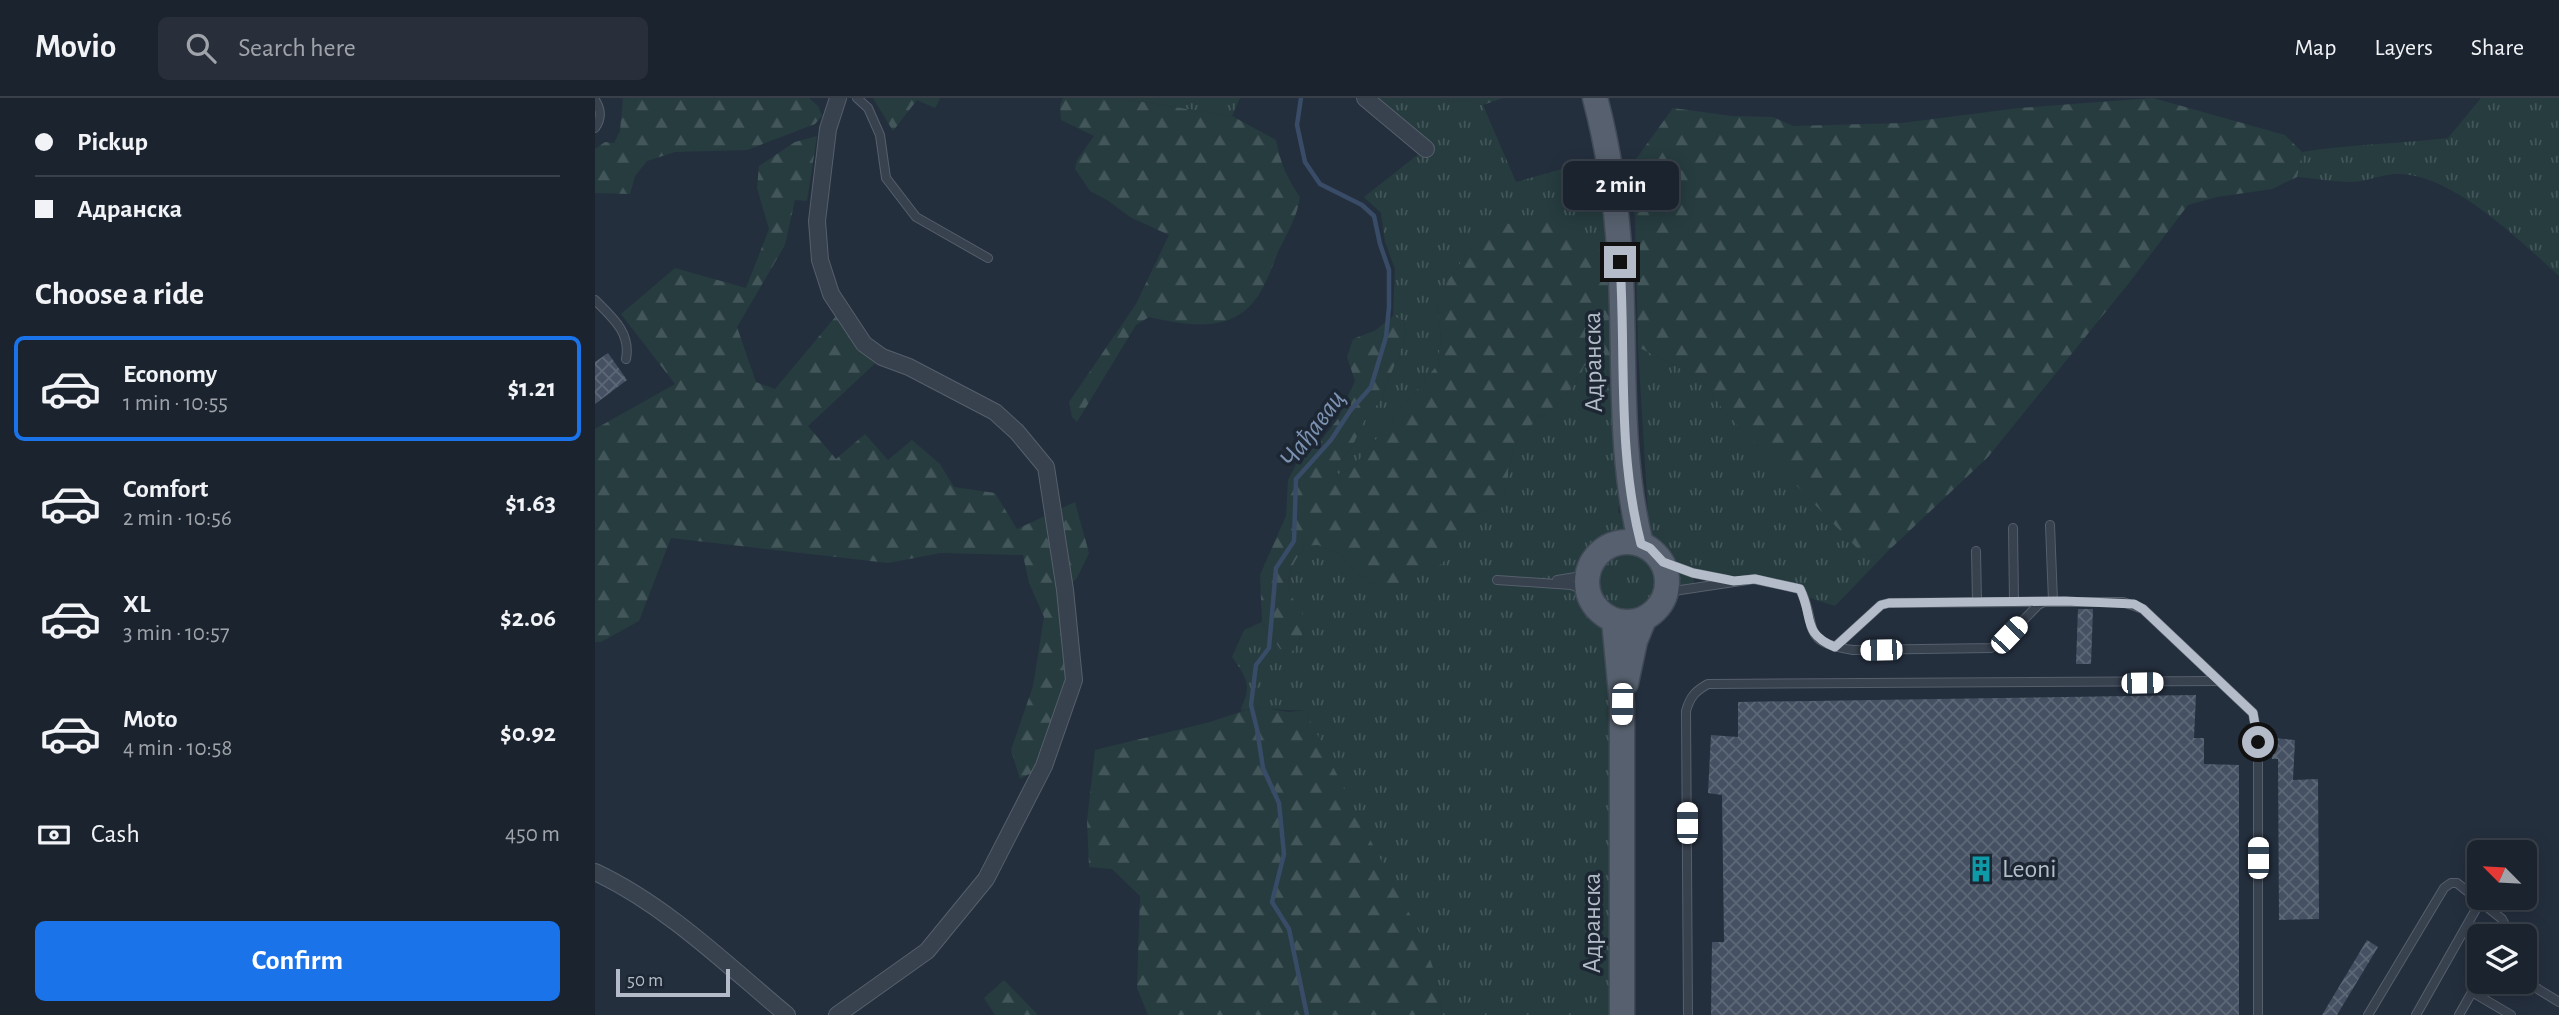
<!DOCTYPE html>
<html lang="en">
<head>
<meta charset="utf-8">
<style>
	:root { --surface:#1b232e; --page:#282f3a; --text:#f1f3f6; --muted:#a0a4aa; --line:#39404a; --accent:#1a73e8 }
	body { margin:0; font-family:"Alegreya Sans",sans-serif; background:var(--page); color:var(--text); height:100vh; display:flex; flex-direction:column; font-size:26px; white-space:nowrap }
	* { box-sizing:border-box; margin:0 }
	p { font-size:23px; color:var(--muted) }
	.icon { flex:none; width:38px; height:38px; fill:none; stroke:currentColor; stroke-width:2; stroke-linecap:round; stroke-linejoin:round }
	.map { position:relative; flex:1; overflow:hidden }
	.drawer { display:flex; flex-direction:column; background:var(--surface); width:595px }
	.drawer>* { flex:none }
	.top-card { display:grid; align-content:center; height:154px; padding:0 35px; background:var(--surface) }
	.needle { width:46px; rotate:294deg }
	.buttons { position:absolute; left:1872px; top:742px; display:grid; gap:14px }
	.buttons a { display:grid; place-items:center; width:70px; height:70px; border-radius:10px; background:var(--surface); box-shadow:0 4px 18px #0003,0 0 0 2px var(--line); font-size:35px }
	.scale { position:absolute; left:21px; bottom:18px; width:114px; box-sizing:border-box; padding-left:7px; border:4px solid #b4bcc9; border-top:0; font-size:19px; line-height:24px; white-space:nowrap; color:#b4bcc9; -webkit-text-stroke:5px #1d2633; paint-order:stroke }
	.end { position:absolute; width:32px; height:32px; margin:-16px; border:9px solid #b4bcc9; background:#111; box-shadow:0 0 0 4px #111 }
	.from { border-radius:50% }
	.bubble { position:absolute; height:49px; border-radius:10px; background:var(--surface); box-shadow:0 4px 18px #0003,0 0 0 2px var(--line); font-size:23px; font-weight:700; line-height:49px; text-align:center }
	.car { position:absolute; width:21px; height:42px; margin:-21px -10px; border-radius:9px; box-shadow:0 0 5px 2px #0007; background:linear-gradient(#fff 24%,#345 0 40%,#fff 0 76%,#345 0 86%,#fff 0) }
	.top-card b { display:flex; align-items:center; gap:24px; height:66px; font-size:26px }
	.top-card b+b { border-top:2px solid var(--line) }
	.top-card i { width:18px; height:18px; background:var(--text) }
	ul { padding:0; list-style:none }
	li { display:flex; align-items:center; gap:21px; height:105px; margin:0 14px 10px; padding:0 21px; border:4px solid transparent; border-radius:10px }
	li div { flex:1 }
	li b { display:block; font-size:26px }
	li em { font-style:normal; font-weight:700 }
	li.current { border-color:var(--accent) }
	li>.icon { width:63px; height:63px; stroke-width:1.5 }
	h2 { padding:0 35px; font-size:32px; line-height:84px }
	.pay { display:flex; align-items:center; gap:18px; height:77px; padding:0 35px; font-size:26px }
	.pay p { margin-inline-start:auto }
	.button { display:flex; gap:14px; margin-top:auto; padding:14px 35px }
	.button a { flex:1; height:80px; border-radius:10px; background:var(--accent); color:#fff; font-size:28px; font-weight:700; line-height:80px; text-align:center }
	header { display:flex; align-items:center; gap:42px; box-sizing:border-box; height:98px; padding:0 35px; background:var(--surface); border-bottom:2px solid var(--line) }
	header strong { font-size:33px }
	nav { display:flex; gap:38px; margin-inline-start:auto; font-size:24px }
	.search { width:490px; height:63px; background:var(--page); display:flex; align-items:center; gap:18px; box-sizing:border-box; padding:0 24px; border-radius:10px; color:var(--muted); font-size:26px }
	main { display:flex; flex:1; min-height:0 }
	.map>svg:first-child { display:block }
	.grass { fill:url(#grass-tufts) }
	.forest { fill:url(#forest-firs) }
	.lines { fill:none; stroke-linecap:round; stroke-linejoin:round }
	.stream { stroke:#394c67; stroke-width:4.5 }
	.building { fill:url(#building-cross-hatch) }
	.lane-casing { stroke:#565f6c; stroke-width:10 }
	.street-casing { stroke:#565f6c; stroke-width:18 }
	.primary-casing { stroke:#414a57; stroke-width:27 }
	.lane { stroke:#38414e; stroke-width:8 }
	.street { stroke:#38414e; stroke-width:16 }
	.primary { stroke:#56606e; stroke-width:24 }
	.route { stroke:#b4bcc9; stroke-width:9 }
	.labels { text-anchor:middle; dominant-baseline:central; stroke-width:7; stroke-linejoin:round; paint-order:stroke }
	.street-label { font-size:26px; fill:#b4bcc9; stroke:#1d2633 }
	.poi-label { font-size:26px; fill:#b4bcc9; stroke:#1d2633; text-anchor:start }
	.water-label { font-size:28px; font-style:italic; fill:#7c92b1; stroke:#1d2633 }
</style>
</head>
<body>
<header>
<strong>Movio</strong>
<div class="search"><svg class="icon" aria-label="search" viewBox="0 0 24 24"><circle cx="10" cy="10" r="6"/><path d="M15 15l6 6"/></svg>Search here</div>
<nav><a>Map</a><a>Layers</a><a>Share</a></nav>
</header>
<main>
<section class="drawer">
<div class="top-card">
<b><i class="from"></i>Pickup</b>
<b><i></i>Адранска</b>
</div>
<h2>Choose a ride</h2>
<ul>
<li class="current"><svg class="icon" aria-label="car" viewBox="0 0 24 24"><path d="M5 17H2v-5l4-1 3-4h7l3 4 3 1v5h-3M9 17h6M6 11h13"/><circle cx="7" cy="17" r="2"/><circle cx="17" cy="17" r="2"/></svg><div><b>Economy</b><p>1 min · 10:55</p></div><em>$1.21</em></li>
<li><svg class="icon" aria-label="car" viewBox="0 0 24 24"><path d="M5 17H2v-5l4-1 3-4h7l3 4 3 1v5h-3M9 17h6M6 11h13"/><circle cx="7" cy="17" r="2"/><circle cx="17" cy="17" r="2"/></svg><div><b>Comfort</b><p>2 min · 10:56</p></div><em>$1.63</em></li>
<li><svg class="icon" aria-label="car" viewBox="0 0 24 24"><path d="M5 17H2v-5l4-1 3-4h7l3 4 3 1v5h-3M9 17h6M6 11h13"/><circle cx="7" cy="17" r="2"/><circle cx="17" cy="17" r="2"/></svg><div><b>XL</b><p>3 min · 10:57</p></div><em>$2.06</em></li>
<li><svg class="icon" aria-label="car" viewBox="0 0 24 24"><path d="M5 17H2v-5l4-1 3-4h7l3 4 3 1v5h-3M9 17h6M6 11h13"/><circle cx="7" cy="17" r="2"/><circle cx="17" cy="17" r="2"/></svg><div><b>Moto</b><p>4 min · 10:58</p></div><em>$0.92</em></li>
</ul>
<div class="pay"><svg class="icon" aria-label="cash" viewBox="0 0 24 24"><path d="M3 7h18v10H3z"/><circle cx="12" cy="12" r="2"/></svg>Cash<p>450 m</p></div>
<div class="button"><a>Confirm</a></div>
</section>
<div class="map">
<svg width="1964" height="917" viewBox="0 0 1964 917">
	<defs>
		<pattern id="grass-tufts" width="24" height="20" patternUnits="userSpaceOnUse" patternTransform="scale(1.75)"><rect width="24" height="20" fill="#263c3f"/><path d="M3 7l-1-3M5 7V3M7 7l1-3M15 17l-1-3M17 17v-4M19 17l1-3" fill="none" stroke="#435659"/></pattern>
		<pattern id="forest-firs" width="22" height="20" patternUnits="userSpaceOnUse" patternTransform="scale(1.75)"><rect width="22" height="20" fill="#263c3f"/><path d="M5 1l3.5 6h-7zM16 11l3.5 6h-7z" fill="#435659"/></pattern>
		<pattern id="building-cross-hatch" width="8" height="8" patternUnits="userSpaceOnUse" patternTransform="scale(1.75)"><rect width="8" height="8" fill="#455162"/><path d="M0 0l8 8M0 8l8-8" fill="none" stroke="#5d6877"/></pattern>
	</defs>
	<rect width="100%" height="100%" fill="#242f3e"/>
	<!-- grass -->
	<g class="grass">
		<polygon points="522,0 645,0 637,18"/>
		<polygon points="770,0 837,0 841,3 867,2 888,7 921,84 1013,58 1014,164 892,129 854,181 842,205 846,240 843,266 756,372 740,377 742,366 757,349 771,319 785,303 811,239 809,223 798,218 800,171 790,144 786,115 769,99 830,51"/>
		<path d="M1886,0H1964V178C1925,143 1858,76 1803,76C1787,76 1771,84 1756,84C1738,84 1719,80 1702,79L1707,54C1755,46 1804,46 1853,40Z"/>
		<path d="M1043,249L1106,281L1130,314L1273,458L1292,454L1240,508L1156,481H1129L1098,476L1100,489L1072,494C1073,475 1070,463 1055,450Z"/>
		<path d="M1027,263L1032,360L1023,415H1039V444C973,443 978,533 1045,523L1032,576L1027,917H847L842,882L710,612C688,614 667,607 646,613C646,607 650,603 651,597C655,581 645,571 637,559L649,532L667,524L685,551L697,553L707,538V514C684,487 693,475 709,448L723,447L747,457L756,470L784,490L862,447L866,421L892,412L903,415L913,390V372L922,343L943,319L960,309L984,281L989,268Z"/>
		<circle cx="1032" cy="484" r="33"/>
	</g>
	<!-- forest -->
	<g class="forest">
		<polygon points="28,0 214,0 223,8 227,18 220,26 152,52 80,54 52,63 40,78 35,96 0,95 0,51 10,44 19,45 25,33"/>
		<polygon points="278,0 345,0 345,1 340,10 322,2 298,33"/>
		<path d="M468,0H522L637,18L681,42C685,64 692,80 705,99C702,120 692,135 683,154C678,167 673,181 666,193C641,237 595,228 554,219L541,227L482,324L477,319L474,304L541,206L574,137L535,119L512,102L495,93L480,71L482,62L499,38L466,22L465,7Z"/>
		<polygon points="837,0 908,0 888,7 866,2 841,3"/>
		<polygon points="1558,0 1690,37 1707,54 1702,79 1677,91 1622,99 1593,107 1534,185 1393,359 1292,454 1273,458 1261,449 1130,314 1106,281 1043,249 1040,121 1033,72 1078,10 1137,18 1178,19 1198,28 1307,25 1424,10"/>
		<polygon points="222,38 212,103 200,102 190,147 142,229 161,284 180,291 246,212 287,259 213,328 241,361 270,336 293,362 317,342 345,366 359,389 400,395 422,431 480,404 494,455 482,480 470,492 479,582 449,668 425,681 416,652 438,588 449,519 434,485 428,457 346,455 293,465 76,440 44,523 6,544 0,544 0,331 80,286 26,216 80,170 151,190 174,131 162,90 164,68 200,44"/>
		<path d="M957,119L1001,148L1014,164L1027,263L989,268L984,281L960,309L943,319L922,343L913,372V390L903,416L892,412L866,421C865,429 865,441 861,448C847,475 811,485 784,490L756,470L747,457L723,447L709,448C693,475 684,487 707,513V538L697,553L685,551L667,524L665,477L691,418L693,382L704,361L725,344L742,322L760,283L752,259L758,241L781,232L798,218L809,223L811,239L785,303L771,319L757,349L742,366L741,377L756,372L843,266L846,240L842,205L854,181L892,129Z"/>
		<polygon points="668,610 694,614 710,612 762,717 829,843 842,882 847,917 553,917 542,890 545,798 517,771 494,769 492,723 500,652 615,624 651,612"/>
		<polygon points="409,882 443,917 400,917 389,900"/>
	</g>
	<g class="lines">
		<!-- stream -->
		<polyline class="stream" points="706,0 702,27 710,64 725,86 767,107 779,118 785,146 794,172 794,209 791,239 776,289 755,313 736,342 701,381 699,443 681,470 674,550 661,567 656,607 662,631 668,670 684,705 689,756 677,804 694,831 712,917"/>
	</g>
	<!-- building -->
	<g class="building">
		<polygon points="13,255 32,282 0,306 0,264"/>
		<polygon points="1483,511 1498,511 1496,566 1481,566"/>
		<polygon points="1601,597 1599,640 1609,640 1609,666 1644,667 1644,917 1116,917 1117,844 1129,844 1127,697 1113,695 1116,637 1143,639 1143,604"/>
		<polygon points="1678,640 1700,642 1698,682 1723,681 1724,821 1684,822 1683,661 1677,661"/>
		<polygon points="1772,842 1783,849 1742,917 1727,917"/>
	</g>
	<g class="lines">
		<!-- lane casing -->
		<g class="lane-casing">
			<g id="lane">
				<polyline points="262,0 273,10 285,37 291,80 321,119 393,160"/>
				<path d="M0,2C6,11 7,20 0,30"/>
				<path d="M0,202C18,220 36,235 31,261"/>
				<polyline points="1455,427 1458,503"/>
				<polyline points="1418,430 1419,504"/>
				<polyline points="1381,453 1382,504"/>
				<polyline points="1068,464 1098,475 1133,482"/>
				<polyline points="902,482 976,487 987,491 995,500"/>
				<polyline points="962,482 987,478 994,470"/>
				<path d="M1072,494L1159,481L1205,491C1224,529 1203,544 1258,552L1396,550L1414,537L1443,507L1449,504H1528L1548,511L1658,615L1663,644V917"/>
				<polyline points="1240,549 1286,507 1294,505 1448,504"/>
				<polyline points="1930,883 1964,904"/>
				<polyline points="1877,894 1916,917"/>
				<path d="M1093,917L1091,613C1095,599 1100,593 1113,586L1624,583"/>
				<polyline points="1773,917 1849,790 1856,785 1862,785 1907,821 1911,829 1908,838"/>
				<polyline points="1821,917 1885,804"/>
				<polyline points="1864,917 1885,880"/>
			</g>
		</g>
		<!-- street casing -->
		<g class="street-casing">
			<g id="street">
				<polyline points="770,0 831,51"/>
				<path d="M0,774C72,808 131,866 192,917"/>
				<polyline points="242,917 332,853 391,781 449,668 479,582 470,492 451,369 422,334 400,314 314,269 287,259 269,246 236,196 225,162 222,123 233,31 243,0"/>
			</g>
		</g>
		<!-- primary casing -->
		<g class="primary-casing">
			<g id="primary">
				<path d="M1000,0C1016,59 1023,119 1026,180C1030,269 1024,359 1046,446"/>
				<circle cx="1032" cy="484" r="40"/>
				<polyline points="1019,523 1027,606 1027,917"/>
				<polyline points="1031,585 1040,543 1049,521"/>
			</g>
		</g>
		<!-- lane -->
		<use href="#lane" class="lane"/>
		<!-- street -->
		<use href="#street" class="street"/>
		<!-- primary -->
		<use href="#primary" class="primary"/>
	</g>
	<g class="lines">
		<!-- route -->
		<path class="route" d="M1025,164C1031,258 1022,354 1046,446L1055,450L1068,464L1098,475L1139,483L1160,481L1205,491C1219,519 1206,535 1240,549L1286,507L1294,505L1470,503L1539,506L1548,511L1658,615L1663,644"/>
	</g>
	<!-- icons -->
	<defs>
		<g id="building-bare" transform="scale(2.1)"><path d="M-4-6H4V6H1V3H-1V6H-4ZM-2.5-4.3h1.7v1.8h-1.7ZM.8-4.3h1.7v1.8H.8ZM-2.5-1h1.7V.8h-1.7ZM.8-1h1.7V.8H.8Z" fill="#0f9aa8" stroke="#1d2633" stroke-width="2.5" paint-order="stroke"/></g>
	</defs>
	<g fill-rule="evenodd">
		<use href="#building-bare" x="1386" y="771"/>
	</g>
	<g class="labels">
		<!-- street labels -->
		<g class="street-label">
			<text transform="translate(998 264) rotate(-91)">Адранска</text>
			<text transform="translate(997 825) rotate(-90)">Адранска</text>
		</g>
		<!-- poi labels -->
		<g class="poi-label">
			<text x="1407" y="771">Leoni</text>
		</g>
		<!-- water labels -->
		<g class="water-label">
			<text transform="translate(718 331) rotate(-53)">Чађавац</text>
		</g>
	</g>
</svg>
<div class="buttons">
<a><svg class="needle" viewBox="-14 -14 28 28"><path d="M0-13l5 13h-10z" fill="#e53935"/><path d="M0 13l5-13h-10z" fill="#a0a4aa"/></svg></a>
<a><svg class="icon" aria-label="layers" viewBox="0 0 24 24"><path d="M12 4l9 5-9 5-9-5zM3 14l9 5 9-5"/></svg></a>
</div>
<div class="scale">50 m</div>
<i class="end from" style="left:1663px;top:644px"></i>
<i class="end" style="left:1025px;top:164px"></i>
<div class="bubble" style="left:968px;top:63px;width:116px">2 min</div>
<i class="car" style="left:1414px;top:537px;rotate:44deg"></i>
<i class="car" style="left:1286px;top:552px;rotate:269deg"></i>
<i class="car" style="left:1547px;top:585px;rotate:89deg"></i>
<i class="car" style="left:1027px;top:606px;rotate:181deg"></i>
<i class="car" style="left:1092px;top:725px;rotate:0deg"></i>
<i class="car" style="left:1663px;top:760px;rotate:0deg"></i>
</div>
</main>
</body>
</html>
